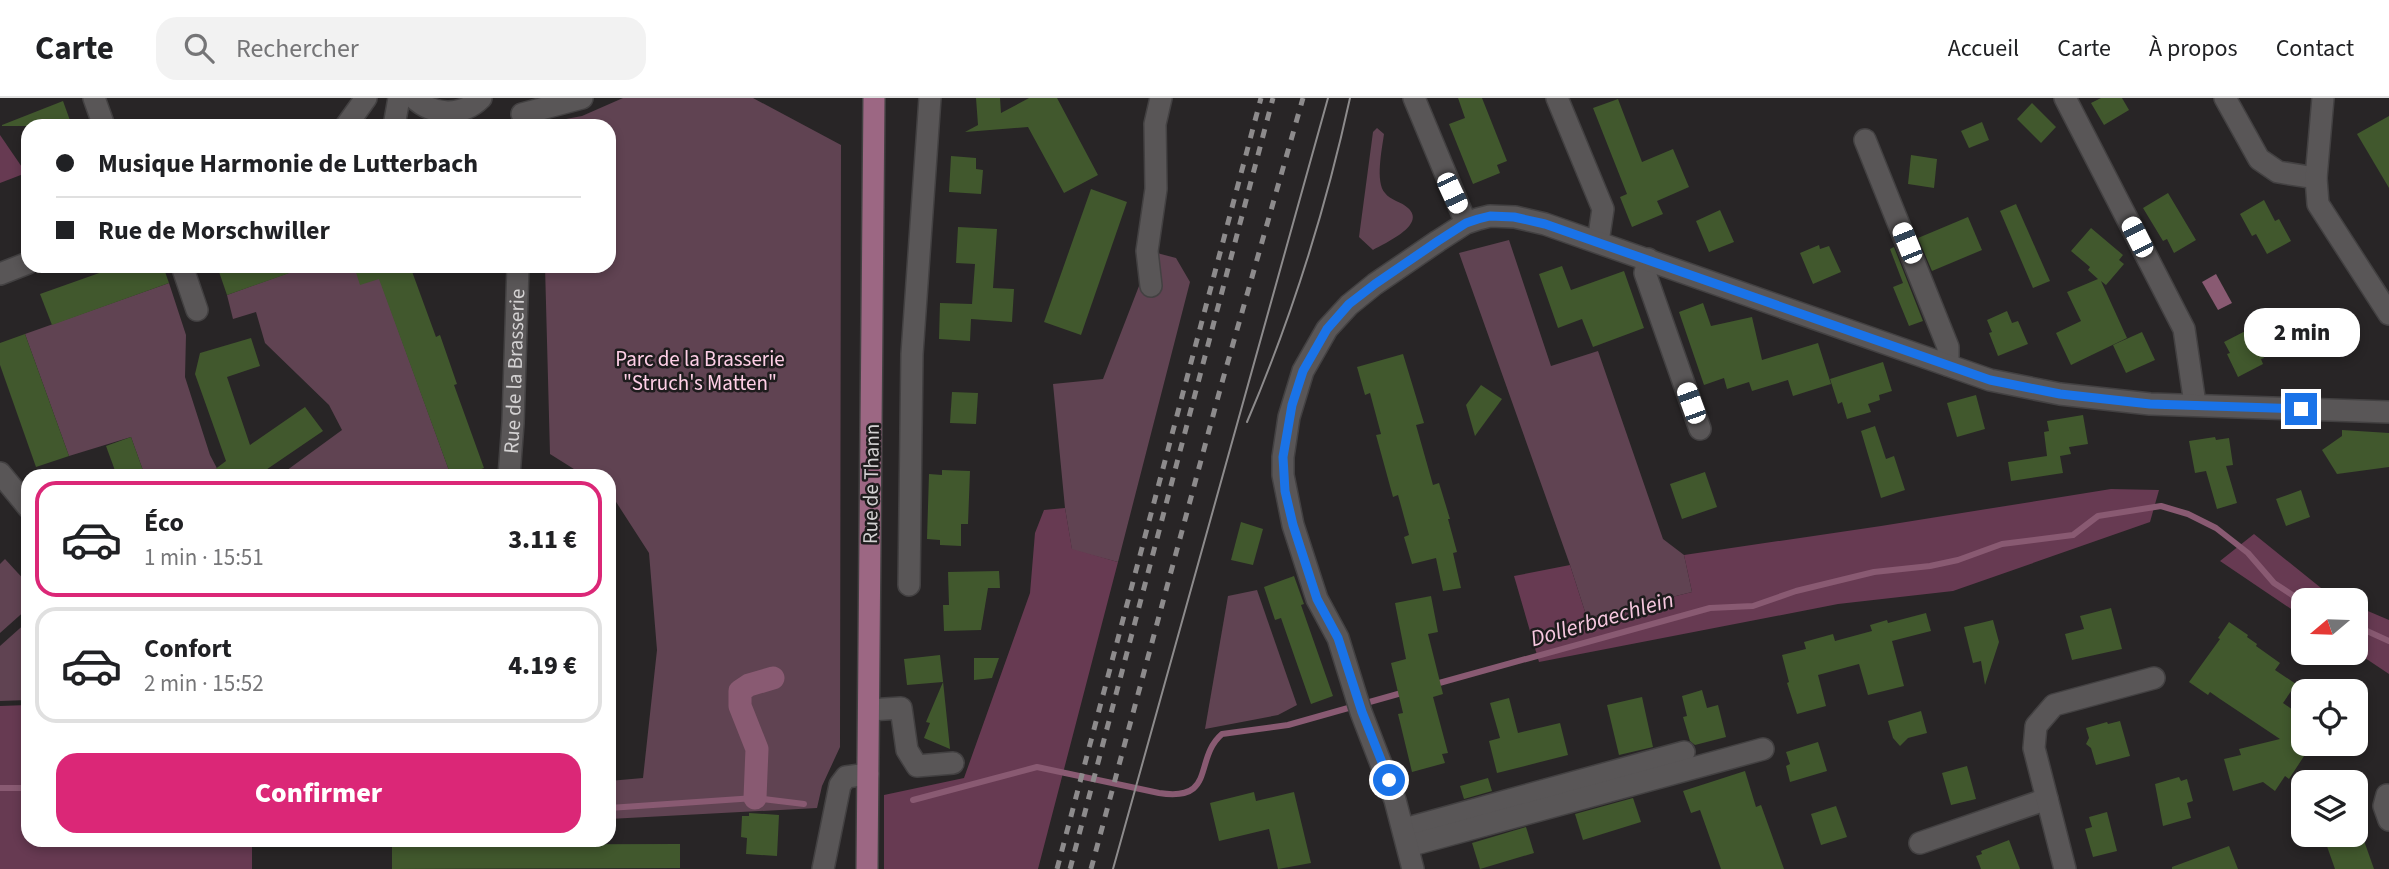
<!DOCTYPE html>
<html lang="fr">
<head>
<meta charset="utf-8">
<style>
	:root { --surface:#fff; --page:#f2f2f2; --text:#202124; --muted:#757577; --line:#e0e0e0; --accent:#db2777 }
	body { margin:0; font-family:"Source Sans 3",sans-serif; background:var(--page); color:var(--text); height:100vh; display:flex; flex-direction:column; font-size:26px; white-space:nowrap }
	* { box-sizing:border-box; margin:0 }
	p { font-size:23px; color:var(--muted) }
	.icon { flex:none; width:38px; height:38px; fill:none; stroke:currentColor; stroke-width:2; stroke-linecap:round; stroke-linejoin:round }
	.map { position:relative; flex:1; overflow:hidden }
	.drawer { position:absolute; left:21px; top:371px; width:595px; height:378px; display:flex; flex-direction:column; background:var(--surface); border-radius:21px; box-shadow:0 4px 10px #0003 }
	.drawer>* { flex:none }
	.top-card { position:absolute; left:21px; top:21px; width:595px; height:154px; border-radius:21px; box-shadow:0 4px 10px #0003; display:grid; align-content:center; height:154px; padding:0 35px; background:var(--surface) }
	.needle { width:46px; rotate:251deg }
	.buttons { position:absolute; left:2291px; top:490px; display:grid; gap:14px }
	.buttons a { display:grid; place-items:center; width:77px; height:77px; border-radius:14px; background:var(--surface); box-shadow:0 4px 10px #0003; font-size:35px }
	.end { position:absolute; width:32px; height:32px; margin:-16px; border:9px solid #1a73e8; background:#fff; box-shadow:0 0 0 4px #fff }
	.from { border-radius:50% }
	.bubble { position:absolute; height:49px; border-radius:21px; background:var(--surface); box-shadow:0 4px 10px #0003; font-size:23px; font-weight:800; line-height:49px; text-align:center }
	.car { position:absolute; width:21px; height:42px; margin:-21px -10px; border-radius:9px; box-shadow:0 0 5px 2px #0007; background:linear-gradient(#fff 24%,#345 0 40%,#fff 0 76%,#345 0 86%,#fff 0) }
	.top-card b { display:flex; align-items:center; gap:24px; height:66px; font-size:26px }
	.top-card b+b { border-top:2px solid var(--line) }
	.top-card i { width:18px; height:18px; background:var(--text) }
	ul { padding:12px 0 0; list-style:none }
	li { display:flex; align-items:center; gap:21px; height:116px; margin:0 14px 10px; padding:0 21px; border:4px solid var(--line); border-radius:21px }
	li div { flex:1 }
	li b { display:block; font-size:26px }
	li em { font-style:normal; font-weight:800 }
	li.active { border-color:var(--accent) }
	li>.icon { width:63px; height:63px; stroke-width:1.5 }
	.cta { display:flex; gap:14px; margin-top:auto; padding:14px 35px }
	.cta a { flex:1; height:80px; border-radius:21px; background:var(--accent); color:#fff; font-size:28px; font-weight:800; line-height:80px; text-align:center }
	header { display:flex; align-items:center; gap:42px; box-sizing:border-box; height:98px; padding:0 35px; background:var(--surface); border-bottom:2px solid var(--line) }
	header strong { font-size:33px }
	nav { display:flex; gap:38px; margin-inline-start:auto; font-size:24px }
	.search { width:490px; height:63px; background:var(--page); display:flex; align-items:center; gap:18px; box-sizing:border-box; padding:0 24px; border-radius:21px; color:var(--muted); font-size:26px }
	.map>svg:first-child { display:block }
	.green { fill:#604352 }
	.forest { fill:#673a52 }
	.water { fill:#895a72 }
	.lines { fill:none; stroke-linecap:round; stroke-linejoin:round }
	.stream { stroke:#895a72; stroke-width:6 }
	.canal { stroke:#895a72; stroke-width:23 }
	.building { fill:#41582d }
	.minor-casing { stroke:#434142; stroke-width:24 }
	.major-casing { stroke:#434142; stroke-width:24 }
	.minor { stroke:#595657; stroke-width:21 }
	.major { stroke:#9c6783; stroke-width:21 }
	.tram { stroke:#8d8b8c; stroke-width:2 }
	.rail { stroke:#8d8b8c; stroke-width:5; stroke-dasharray:9 9; stroke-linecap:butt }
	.route { stroke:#1a73e8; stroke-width:9 }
	.labels { text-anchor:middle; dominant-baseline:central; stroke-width:5; stroke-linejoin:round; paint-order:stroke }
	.park-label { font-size:21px; fill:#fecfe6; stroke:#1e1c1d }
	.street-label { font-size:21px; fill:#d3d1d2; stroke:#1e1c1d }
	.water-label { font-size:23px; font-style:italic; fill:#f7c8df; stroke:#1e1c1d }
</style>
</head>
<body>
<header>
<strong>Carte</strong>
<div class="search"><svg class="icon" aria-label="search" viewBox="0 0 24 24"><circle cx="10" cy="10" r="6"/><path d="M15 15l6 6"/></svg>Rechercher</div>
<nav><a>Accueil</a><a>Carte</a><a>À propos</a><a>Contact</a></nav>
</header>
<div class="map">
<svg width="2389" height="771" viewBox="0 0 2389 771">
	<rect width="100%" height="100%" fill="#282526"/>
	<!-- green -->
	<g class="green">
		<polygon points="623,0 753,0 841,47 840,649 822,688 817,710 609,721 609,683 643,680 657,552 649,455 609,393 609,378 585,378 550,356 545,168 609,168 609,28 546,28 550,24 582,18"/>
		<path d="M1377,30L1384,36C1382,51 1375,84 1385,95C1390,102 1402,104 1408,110C1427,127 1385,145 1373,152L1359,139L1373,34Z"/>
		<polygon points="1509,142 1551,268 1598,253 1663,441 1684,457 1692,494 1587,520 1570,467 1459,155"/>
		<polygon points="1157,155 1176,160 1190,184 1118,464 1072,452 1065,410 1053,286 1103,281 1139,188 1160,192"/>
		<polygon points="308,168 375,168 451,378 279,378 342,332 329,307 265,245 256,214 233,221 227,197"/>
		<polygon points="169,185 186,237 185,279 210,357 221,378 145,378 131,339 69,358 25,236"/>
		<polygon points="5,461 28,486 28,510 0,535 0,466"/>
		<polygon points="1257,492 1297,607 1278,617 1205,631 1228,498"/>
		<polygon points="28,523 28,602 0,603 0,548"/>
	</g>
	<!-- forest -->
	<g class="forest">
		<polygon points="0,37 26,75 0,85"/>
		<polygon points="2111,391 2159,392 2150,424 1953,493 1838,506 1539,564 1514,478 1570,467 1587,520 1692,494 1684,457 1881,428"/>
		<polygon points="1065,410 1072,451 1118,464 1038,771 884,771 884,697 964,680 1030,495 1035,435 1044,412"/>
		<polygon points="2254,436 2331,498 2341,502 2303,502 2303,519 2220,463"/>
		<polygon points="2356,508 2389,522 2389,576 2356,554"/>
		<polygon points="28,607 28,742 252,742 252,771 0,771 0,608"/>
	</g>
	<!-- water -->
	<polygon class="water" points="2216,176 2232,205 2218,212 2202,184"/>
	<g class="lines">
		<!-- stream -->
		<g class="stream">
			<polyline points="2356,528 2389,543"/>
			<polyline points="1432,587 1710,510 1753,508 1796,493 1874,474 1930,468 1958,462 2002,446 2073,437 2098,418 2161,408 2188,416 2216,430 2248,455 2274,485 2303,504"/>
			<polyline points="0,690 28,690"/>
			<path d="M913,702L1037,669L1159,695C1217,704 1193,661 1222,636L1288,627L1405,594"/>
			<polyline points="609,710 755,700 804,706"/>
		</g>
		<!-- canal -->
		<polyline class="canal" points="755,700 757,651 740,608 740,593 749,587 773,580"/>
	</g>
	<!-- building -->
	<g class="building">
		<polygon points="976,0 1000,0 1001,15 1029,0 1057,0 1098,77 1064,95 1028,29 965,34 978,27"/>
		<polygon points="1458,0 1482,0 1507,63 1497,67 1500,75 1473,86 1449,26 1465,20"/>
		<polygon points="2101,0 2122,0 2129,12 2104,27 2091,5"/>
		<polygon points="1618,1 1642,64 1673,51 1689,89 1657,103 1663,116 1632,129 1620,99 1627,96 1593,10"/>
		<polygon points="63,3 72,28 2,28 2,27"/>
		<polygon points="2032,5 2056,29 2041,45 2017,21"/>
		<polygon points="2389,18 2389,90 2357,36"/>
		<polygon points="1982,24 1989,42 1969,50 1961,33"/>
		<polygon points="1911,57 1937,61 1934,90 1908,86"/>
		<polygon points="951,58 976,60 976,71 983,72 981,96 949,94"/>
		<polygon points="1091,91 1127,104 1081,237 1044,224"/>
		<polygon points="2168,95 2196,142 2174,155 2167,141 2163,143 2143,110"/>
		<polygon points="2264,102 2275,123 2279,121 2291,143 2267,156 2256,136 2252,138 2240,116"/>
		<polygon points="2016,106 2050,183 2033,190 2000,113"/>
		<polygon points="1720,112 1734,144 1709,154 1696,123"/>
		<polygon points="1968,119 1982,152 1932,173 1918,140"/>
		<polygon points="958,129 997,131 993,190 1014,191 1012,224 971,221 970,243 939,241 940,205 972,206 975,166 956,165"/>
		<polygon points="2091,130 2123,157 2119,162 2124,166 2106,187 2101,183 2127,240 2071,267 2056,235 2081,223 2067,194 2098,181 2088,172 2090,169 2071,153"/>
		<polygon points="1819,147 1820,151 1829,148 1841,174 1813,186 1800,155"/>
		<polygon points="1894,149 1923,223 1909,228 1893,189 1903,185 1890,151"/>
		<polygon points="119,168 163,168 169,185 52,227 40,196"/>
		<polygon points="217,168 300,168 301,171 227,197"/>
		<polygon points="354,168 410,168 436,239 440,237 457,286 454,287 484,370 463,378 451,378 379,181 360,187"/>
		<polygon points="1562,168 1571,192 1624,173 1644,230 1593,249 1582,221 1558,230 1539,176"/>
		<polygon points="1703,205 1711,228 1752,219 1762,262 1818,245 1831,286 1793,298 1788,282 1752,293 1749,284 1727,291 1724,280 1704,287 1679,214"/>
		<polygon points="2007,213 2012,225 2018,223 2028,246 1998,258 1989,235 1992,234 1987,222"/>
		<polygon points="2259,226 2269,245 2259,250 2264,260 2261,261 2263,266 2238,279 2227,256 2230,255 2224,244"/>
		<polygon points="2142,234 2155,262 2126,275 2113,247"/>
		<polygon points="25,236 69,358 36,369 0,267 0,245"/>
		<polygon points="251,240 260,268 227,279 250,347 305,309 323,333 257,378 206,378 226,363 195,276 200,255"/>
		<polygon points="1403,256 1424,325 1416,327 1433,387 1439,385 1450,421 1448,421 1457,454 1453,455 1461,490 1443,493 1436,460 1412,466 1404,439 1409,437 1398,397 1393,399 1376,337 1381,336 1370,295 1365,297 1357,269"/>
		<polygon points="1883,264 1892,293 1879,297 1880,302 1868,306 1871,314 1847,321 1842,304 1838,306 1830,281"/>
		<polygon points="1481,287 1502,301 1475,338 1466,307"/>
		<polygon points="952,294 978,295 976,326 950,325"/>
		<polygon points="1976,297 1985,331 1957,339 1947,305"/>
		<polygon points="2083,317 2088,346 2069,349 2071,356 2060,358 2063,375 2011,383 2008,364 2047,358 2044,334 2049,333 2047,323"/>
		<polygon points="1875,328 1886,361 1894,358 1905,392 1881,400 1861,333"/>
		<polygon points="2342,332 2389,335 2389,369 2337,376 2322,352 2342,338"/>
		<polygon points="131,339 145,378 117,378 106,348"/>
		<polygon points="2215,339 2216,342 2229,340 2233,367 2226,368 2237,405 2217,411 2206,373 2195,375 2189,343"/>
		<polygon points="942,372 970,373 968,426 961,426 961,448 940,447 940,442 927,441 929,376 942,377"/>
		<polygon points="1705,374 1717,409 1682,421 1670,386"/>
		<polygon points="2301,392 2310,419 2286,428 2276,401"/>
		<polygon points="1241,424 1263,431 1253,467 1231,462"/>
		<polygon points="999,473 1000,490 988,490 981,532 944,533 943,507 949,507 948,474"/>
		<polygon points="1294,478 1304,506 1301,507 1333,598 1311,606 1281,520 1275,522 1264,489"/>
		<polygon points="1431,498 1438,534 1428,536 1443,596 1433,599 1448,655 1442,656 1445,665 1412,674 1398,616 1403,615 1391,565 1406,561 1395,505"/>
		<polygon points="2111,510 2122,551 2072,562 2065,536 2084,531 2080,518"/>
		<polygon points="1926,515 1931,533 1892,543 1904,588 1868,597 1859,566 1818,577 1826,608 1797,616 1787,585 1789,584 1782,557 1806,551 1804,544 1833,536 1835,543 1872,533 1870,527 1887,522 1888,525"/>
		<polygon points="1993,522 1999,544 1985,587 1981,563 1973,565 1964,529"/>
		<polygon points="2229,524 2248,537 2247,539 2257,546 2256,548 2280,565 2275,572 2296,586 2283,605 2303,619 2303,646 2312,646 2289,681 2285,678 2275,693 2263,684 2233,693 2224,661 2241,657 2239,651 2280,641 2220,601 2210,594 2208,597 2189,584 2220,541 2218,540"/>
		<polygon points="940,557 943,583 950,651 924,640 930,625 926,624 943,584 907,587 904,561"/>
		<polygon points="974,560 999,560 992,580 974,582"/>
		<polygon points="1702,592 1707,610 1718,607 1726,639 1695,647 1690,643 1683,619 1687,618 1682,598"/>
		<polygon points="1642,599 1653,649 1619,657 1607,607"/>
		<polygon points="1509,600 1518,635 1560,625 1568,657 1497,675 1489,643 1500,640 1490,605"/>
		<polygon points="1921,613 1927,635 1908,640 1900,648 1893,640 1888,623"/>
		<polygon points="2120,623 2130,658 2096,667 2091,650 2086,646 2089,640 2086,630 2107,624 2108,626"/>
		<polygon points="1818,644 1827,673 1790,684 1786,668 1790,666 1786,654"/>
		<polygon points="1967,668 1976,701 1951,707 1942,675"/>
		<polygon points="1745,673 1756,709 1761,707 1784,771 1721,771 1700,712 1691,715 1683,693"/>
		<polygon points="2179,679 2181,683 2187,681 2193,703 2187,705 2191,720 2163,728 2155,686"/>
		<polygon points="1488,680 1492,693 1464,701 1460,688"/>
		<polygon points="1254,694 1256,703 1294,694 1311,765 1278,771 1269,731 1219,743 1210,705"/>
		<polygon points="1633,700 1641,724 1583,742 1575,716"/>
		<polygon points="1836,708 1847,739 1821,747 1811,716"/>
		<polygon points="2107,714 2117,753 2093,759 2085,731 2092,729 2089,719"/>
		<polygon points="749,715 779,717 777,758 746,756 747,740 741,739 742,718 749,718"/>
		<polygon points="1526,729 1534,755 1480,771 1472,745"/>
		<polygon points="2323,737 2362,737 2374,771 2335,771"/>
		<polygon points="2009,742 2020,771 1981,771 1976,758 1982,756 1981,753"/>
		<polygon points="680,746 680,770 392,771 392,747"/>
		<polygon points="2229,748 2238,771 2172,771 2172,769"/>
	</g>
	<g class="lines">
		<!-- minor casing -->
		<g class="minor-casing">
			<g id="minor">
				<polyline points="94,0 104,28"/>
				<path d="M414,0C433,18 462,19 481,0"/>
				<polyline points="1414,0 1466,125"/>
				<polyline points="1557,0 1603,111 1598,144"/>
				<polyline points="2065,0 2184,231 2195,306"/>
				<polyline points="2225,0 2259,61 2278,74 2316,80"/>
				<polyline points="2323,0 2316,80 2318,106 2389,216"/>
				<polyline points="522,16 582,0"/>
				<polyline points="346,28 366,0"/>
				<polyline points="394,28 399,0"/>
				<polyline points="1865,42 1948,249 1948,267"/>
				<polyline points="1648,161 1645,175 1700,331"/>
				<polyline points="182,168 197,212"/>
				<polyline points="0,176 28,165"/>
				<polyline points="1151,188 1147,153 1156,91 1155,26 1161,0"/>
				<polyline points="0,375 28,409"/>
				<path id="s1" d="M509,378L513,325L518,168"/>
				<polyline points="909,487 912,256 930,0"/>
				<polyline points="869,612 901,610 907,652 917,668 953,665"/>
				<polyline points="2389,699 2387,697 2384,708 2389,722"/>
				<polyline points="1404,731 1684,654"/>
				<polyline points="1920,745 2047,701"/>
				<polyline points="1408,748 1763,651"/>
				<polyline points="823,771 840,687 846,679 868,676"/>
				<polyline points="1413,771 1395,702 1361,614 1338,540 1317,501 1293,427 1283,377 1283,359 1289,319 1303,273 1327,231 1349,207 1375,186 1438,143 1466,125 1478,121 1490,118 1515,119 1545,126 1990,282 2060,296 2150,306 2389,314"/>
				<polyline points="2065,771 2034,650 2036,628 2054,607 2154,580"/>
			</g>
		</g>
		<!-- major casing -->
		<g class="major-casing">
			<polyline id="major" points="867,771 874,0"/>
		</g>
		<!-- minor -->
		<use href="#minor" class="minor"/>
		<!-- major -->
		<use href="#major" class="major"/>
		<!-- tram -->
		<g class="tram">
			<path d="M1247,324C1291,221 1326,110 1350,0"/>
			<polyline points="1113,771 1328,0"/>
		</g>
		<!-- rail -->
		<g class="rail">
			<polyline points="1057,771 1261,0"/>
			<polyline points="1070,771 1273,0"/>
			<polyline points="1091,771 1221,288 1303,0"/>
		</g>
	</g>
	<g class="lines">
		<!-- route -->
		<polyline class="route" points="1389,682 1362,614 1338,540 1317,501 1293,427 1285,393 1283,359 1292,307 1303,273 1327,231 1349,206 1375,186 1438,143 1466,125 1478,121 1490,118 1514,119 1545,126 1990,282 2060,296 2150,306 2301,311"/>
	</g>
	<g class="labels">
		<!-- park labels -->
		<g class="park-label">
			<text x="700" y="261">Parc de la Brasserie<tspan x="700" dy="24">"Struch's Matten"</tspan></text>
		</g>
		<!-- street labels -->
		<g class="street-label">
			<text stroke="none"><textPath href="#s1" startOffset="105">Rue de la Brasserie</textPath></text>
			<text transform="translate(871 386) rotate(-89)">Rue de Thann</text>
		</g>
		<!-- water labels -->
		<g class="water-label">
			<text transform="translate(1602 521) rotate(-16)">Dollerbaechlein</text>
		</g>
	</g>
</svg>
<div class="buttons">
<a><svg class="needle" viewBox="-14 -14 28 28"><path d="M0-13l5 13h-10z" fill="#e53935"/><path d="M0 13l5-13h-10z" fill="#757577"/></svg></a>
<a><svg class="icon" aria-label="locate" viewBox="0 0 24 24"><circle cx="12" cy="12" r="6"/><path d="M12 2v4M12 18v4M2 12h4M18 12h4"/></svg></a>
<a><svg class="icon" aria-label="layers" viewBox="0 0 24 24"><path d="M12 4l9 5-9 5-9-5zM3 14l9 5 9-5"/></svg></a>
</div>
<i class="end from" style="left:1389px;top:682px"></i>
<i class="end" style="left:2301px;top:311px"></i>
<div class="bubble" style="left:2244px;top:210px;width:116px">2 min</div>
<i class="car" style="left:1452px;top:95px;rotate:155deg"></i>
<i class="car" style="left:2137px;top:139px;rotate:333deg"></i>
<i class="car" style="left:1907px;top:145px;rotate:338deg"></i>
<i class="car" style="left:1691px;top:305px;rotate:340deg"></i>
<div class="top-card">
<b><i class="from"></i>Musique Harmonie de Lutterbach</b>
<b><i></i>Rue de Morschwiller</b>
</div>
<section class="drawer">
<ul>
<li class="active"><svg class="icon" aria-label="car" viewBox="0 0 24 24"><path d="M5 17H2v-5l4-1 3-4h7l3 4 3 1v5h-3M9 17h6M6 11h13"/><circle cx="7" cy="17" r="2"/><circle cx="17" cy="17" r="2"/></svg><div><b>Éco</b><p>1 min · 15:51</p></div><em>3.11 €</em></li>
<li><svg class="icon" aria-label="car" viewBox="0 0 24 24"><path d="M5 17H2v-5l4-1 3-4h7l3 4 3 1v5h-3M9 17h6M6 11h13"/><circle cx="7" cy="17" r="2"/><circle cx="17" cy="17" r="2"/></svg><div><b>Confort</b><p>2 min · 15:52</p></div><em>4.19 €</em></li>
</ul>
<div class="cta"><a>Confirmer</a></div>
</section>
</div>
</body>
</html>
